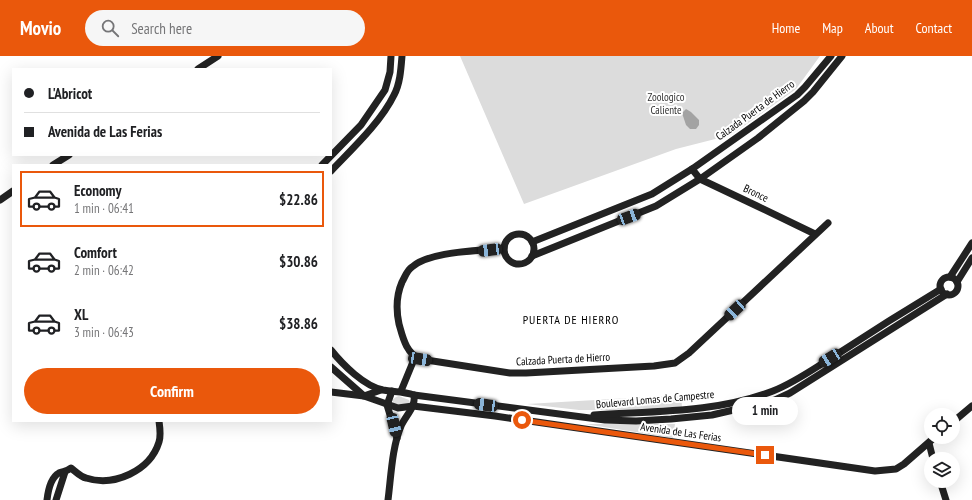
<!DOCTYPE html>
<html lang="en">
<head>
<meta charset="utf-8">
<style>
	:root { --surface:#fff; --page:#f6f6f6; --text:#202124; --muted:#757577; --line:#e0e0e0; --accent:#ea580c }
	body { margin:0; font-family:"PT Sans Narrow",sans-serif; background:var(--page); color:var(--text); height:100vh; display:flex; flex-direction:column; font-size:15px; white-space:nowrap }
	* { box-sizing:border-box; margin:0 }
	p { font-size:13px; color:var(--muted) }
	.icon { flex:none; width:22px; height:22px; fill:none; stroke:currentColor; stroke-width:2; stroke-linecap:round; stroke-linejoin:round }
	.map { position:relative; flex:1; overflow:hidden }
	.sheet { position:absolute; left:12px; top:108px; width:320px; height:258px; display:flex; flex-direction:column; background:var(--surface); border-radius:0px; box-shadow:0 4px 16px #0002 }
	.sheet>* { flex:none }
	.hud { position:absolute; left:12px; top:12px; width:320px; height:88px; border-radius:0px; box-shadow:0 4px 16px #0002; display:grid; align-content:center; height:88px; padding:0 12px; background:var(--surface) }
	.controls { position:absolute; left:924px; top:352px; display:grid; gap:8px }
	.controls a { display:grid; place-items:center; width:36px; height:36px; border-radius:50%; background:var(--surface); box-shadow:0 4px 16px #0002; font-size:20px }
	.end { position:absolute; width:18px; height:18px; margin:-9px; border:5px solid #ea580c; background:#fff; box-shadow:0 0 0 2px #fff }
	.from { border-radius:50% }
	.bubble { position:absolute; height:28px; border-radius:14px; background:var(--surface); box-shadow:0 4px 16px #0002; font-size:13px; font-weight:700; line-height:28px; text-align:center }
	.car { position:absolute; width:12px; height:24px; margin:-12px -6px; border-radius:5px; box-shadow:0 0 3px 1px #0007; background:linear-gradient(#222 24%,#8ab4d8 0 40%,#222 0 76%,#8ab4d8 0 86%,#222 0) }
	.hud b { display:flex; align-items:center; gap:14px; height:38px; font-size:15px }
	.hud b+b { border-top:1px solid var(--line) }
	.hud i { width:10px; height:10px; background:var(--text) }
	ul { padding:7px 0 0; list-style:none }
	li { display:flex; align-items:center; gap:12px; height:56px; margin:0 8px 6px; padding:0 4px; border:2px solid transparent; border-radius:0px }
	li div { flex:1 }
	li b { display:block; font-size:15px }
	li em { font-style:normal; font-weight:700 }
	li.current { border-color:var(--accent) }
	li>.icon { width:36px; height:36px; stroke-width:1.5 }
	.button { display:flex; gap:8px; margin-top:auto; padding:8px 12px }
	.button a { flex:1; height:46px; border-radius:24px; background:var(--accent); color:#fff; font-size:16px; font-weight:700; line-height:46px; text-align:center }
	header { display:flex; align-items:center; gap:24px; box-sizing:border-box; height:56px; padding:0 20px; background:var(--accent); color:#fff }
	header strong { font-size:19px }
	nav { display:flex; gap:22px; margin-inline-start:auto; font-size:14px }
	.search { width:280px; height:36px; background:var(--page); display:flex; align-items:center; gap:10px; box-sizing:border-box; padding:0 14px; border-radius:22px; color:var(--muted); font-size:15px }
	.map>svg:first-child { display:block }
	.green { fill:#dcdcdc }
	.water { fill:#a3a3a3 }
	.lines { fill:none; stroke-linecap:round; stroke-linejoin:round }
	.secondary { stroke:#222; stroke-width:7 }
	.route { stroke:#ea580c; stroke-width:5 }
	.labels { text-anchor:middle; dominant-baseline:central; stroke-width:4; stroke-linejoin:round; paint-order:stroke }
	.park-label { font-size:11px; fill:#333; stroke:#fff }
	.street-label { font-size:11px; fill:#000; stroke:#fff }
	.neighbourhood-label { font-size:12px; letter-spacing:1px; fill:#000; stroke:#fff }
</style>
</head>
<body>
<header>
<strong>Movio</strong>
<div class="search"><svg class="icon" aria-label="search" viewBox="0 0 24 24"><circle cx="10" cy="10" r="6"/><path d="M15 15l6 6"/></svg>Search here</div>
<nav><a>Home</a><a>Map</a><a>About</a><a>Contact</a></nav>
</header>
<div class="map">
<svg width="972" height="444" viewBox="0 0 972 444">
	<rect width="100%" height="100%" fill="#fff"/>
	<!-- green -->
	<g class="green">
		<polygon points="460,0 820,0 796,33 731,79 676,93 524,148"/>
		<polygon points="681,339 682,351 616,354 579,354 527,348"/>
		<polygon points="399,340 409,344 410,347 404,351 394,348 392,344 396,341"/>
		<polygon points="585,368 675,368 673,382"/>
	</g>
	<!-- water -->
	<polygon class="water" points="686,53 691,56 699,64 699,69 696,73 690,73 686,69 682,57"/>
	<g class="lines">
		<!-- secondary -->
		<g class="secondary">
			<polyline points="198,13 218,0"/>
			<polyline points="53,109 69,99"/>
			<polyline points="322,109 361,69 385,34 390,16 391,0"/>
			<polyline points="692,113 700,123 757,150 815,178"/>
			<path d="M331,115C352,93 381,66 394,39C400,28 401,13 402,0"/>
			<polyline points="0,144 13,135"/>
			<circle cx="519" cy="193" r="15"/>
			<polyline points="532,186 652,138 692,113 797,39 805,31 831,0"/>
			<path d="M504,192C479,195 430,195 412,211C407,214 405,221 402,226C396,240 396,254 399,268C403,282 406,297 420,303L510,317H526L654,310L675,307L689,297L828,167"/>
			<polyline points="532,200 656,150 700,123 758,82 804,45 813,36 842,0"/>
			<polyline points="950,221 972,187"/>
			<circle cx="949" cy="230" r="9"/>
			<polyline points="957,226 972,202"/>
			<path d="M331,294C343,309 364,330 383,334C394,336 403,335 414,339L605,364L636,365L671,363L712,359L755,349L775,344L790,337L947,238"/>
			<polyline points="331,311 364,340 398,352 413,350 495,360 875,415 896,413 904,408 935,381"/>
			<polyline points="392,335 387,349 397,382"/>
			<polyline points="401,335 415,301"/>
			<polyline points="331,336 364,340 381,334"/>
			<path d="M594,359C654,355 716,357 773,335C796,326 816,311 836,299C871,276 906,254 941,233"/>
			<polyline points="953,366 972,350"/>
			<polyline points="929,387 933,403"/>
			<polyline points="940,425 946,444"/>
			<path d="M47,444C48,435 50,422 59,417C63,415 66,416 71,412C76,416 81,421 86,422C114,431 150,415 159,386C161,380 160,372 159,365"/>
			<polyline points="56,444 65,416"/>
			<path d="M388,444C391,421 392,391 401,370C406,359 416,351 414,339"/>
		</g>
	</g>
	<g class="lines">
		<!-- route -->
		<polyline class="route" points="522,364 765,399"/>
	</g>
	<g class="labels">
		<!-- park labels -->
		<g class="park-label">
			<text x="666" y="41">Zoologico<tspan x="666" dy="13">Caliente</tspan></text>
		</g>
		<!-- street labels -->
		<g class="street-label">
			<text transform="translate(755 54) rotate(-36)">Calzada Puerta de Hierro</text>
			<text transform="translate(756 137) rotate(25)">Bronce</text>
			<text transform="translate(563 303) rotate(-3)">Calzada Puerta de Hierro</text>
			<text transform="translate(655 343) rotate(-5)">Boulevard Lomas de Campestre</text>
			<text transform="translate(681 376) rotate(8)">Avenida de Las Ferias</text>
		</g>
		<!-- neighbourhood labels -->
		<g class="neighbourhood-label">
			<text x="571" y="263">PUERTA DE HIERRO</text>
		</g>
	</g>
</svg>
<div class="controls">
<a><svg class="icon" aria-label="locate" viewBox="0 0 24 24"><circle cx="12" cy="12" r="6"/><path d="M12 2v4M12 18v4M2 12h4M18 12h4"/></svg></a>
<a><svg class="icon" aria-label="layers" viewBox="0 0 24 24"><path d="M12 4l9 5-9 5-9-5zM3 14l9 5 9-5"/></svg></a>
</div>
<i class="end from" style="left:522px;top:364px"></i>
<i class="end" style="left:765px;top:399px"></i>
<div class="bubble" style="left:732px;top:341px;width:66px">1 min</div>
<i class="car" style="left:629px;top:161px;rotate:70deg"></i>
<i class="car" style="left:490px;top:194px;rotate:263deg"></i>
<i class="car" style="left:735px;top:254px;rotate:227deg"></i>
<i class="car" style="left:830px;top:302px;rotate:238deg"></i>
<i class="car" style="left:420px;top:303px;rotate:99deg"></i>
<i class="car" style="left:486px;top:349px;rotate:278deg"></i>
<i class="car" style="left:394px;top:369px;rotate:167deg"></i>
<div class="hud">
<b><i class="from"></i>L'Abricot</b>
<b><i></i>Avenida de Las Ferias</b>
</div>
<section class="sheet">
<ul>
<li class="current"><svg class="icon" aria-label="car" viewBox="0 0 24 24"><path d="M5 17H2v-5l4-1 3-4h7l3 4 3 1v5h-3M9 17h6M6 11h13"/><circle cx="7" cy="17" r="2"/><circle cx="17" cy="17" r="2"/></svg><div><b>Economy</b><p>1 min · 06:41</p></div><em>$22.86</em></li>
<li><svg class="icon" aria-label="car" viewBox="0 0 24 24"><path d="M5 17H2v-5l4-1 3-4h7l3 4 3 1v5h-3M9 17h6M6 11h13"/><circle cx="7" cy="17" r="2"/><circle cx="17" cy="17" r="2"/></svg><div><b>Comfort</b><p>2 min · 06:42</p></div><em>$30.86</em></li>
<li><svg class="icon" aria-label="car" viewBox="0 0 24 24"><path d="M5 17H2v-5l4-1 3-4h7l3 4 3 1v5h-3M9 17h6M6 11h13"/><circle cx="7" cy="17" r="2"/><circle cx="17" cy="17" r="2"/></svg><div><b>XL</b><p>3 min · 06:43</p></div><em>$38.86</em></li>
</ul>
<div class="button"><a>Confirm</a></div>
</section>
</div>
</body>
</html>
